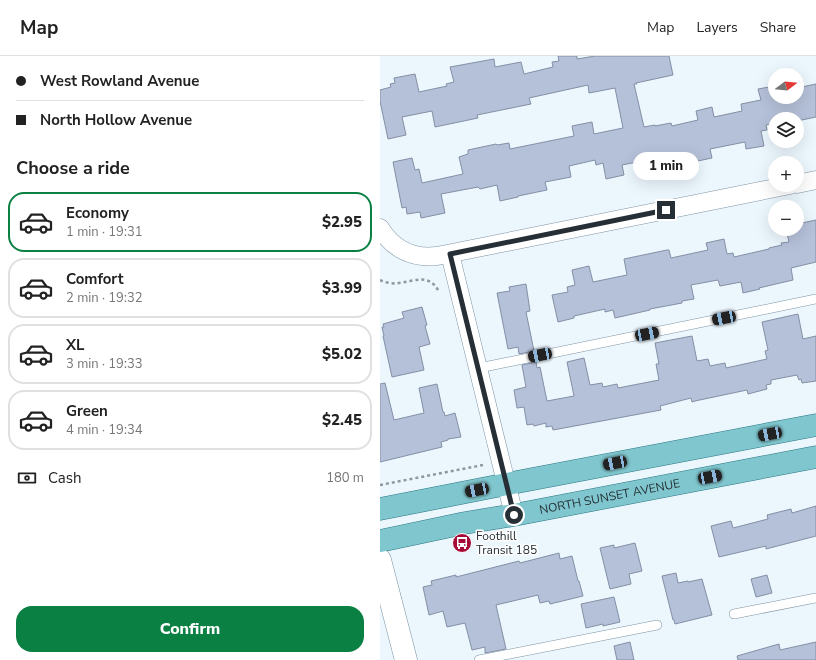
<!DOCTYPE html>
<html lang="en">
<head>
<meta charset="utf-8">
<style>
	:root { --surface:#fff; --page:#f2f2f2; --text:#222; --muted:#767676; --line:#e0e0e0; --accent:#0b8043 }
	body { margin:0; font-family:"Nunito Sans",sans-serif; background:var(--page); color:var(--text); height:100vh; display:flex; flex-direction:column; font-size:15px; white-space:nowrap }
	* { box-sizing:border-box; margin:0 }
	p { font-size:13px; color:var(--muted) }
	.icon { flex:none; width:22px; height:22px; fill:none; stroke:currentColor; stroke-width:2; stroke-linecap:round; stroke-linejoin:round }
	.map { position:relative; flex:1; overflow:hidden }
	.side { display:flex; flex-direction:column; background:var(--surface); width:380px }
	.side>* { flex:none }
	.top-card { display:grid; align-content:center; height:88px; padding:0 16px; background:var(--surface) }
	.needle { width:26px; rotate:74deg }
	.fabs { position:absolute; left:388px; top:12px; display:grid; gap:8px }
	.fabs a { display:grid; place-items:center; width:36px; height:36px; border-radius:50%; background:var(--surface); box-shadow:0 4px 16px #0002; font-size:20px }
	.end { position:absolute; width:18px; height:18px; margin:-9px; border:5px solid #252f35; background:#fff; box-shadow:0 0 0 2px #fff }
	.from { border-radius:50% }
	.bubble { position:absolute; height:28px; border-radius:14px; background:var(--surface); box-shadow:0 4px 16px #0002; font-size:13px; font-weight:800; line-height:28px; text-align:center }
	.car { position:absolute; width:12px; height:24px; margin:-12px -6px; border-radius:5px; box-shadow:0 0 3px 1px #0007; background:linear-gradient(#222 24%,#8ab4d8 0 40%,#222 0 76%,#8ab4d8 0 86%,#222 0) }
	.top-card b { display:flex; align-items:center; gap:14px; height:38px; font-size:15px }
	.top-card b+b { border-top:1px solid var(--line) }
	.top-card i { width:10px; height:10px; background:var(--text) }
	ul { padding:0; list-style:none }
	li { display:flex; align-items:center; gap:12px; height:60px; margin:0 8px 6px; padding:0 8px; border:2px solid var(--line); border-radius:16px }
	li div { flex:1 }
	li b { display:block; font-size:15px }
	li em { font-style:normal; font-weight:800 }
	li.selected { border-color:var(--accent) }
	li>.icon { width:36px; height:36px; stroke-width:1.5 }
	h2 { padding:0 16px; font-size:18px; line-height:48px }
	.pay { display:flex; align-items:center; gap:10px; height:44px; padding:0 16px; font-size:15px }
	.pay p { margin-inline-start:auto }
	.action { display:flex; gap:8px; margin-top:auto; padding:8px 16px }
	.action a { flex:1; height:46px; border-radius:16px; background:var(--accent); color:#fff; font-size:16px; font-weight:800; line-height:46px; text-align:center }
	header { display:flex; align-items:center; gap:24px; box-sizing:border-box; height:56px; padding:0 20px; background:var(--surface); border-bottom:1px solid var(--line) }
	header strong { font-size:19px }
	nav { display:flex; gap:22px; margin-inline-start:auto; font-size:14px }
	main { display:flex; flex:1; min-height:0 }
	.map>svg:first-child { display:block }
	.building { fill:#b5c1d9; stroke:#838fa5 }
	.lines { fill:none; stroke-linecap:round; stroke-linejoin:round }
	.lane-casing { stroke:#7c94a3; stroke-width:10 }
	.street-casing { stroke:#7c94a3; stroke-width:19 }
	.secondary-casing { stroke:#7c94a3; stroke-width:23 }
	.primary-casing { stroke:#297883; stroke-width:23 }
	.path { stroke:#8e989f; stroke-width:2.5; stroke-dasharray:3 3; stroke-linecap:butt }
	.lane { stroke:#fff; stroke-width:9 }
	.street { stroke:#fff; stroke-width:18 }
	.secondary { stroke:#fff; stroke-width:22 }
	.primary { stroke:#80c6ce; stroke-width:22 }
	.route { stroke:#252f35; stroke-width:5 }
	.labels { text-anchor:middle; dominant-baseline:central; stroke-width:3; stroke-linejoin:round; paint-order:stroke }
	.street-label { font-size:12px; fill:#252f35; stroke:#fff }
	.poi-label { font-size:12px; fill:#252f35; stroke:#fff; text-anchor:start }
</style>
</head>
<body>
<header>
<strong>Map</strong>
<nav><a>Map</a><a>Layers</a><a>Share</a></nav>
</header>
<main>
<section class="side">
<div class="top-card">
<b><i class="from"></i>West Rowland Avenue</b>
<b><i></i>North Hollow Avenue</b>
</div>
<h2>Choose a ride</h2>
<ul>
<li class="selected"><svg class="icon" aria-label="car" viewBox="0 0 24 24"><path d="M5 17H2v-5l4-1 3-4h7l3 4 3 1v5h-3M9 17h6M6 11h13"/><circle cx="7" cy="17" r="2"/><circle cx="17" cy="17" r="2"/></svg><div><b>Economy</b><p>1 min · 19:31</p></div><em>$2.95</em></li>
<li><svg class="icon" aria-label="car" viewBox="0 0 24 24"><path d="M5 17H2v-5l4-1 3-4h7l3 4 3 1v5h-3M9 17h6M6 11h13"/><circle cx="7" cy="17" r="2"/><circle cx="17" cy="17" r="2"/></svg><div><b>Comfort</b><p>2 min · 19:32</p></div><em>$3.99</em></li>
<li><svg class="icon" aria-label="car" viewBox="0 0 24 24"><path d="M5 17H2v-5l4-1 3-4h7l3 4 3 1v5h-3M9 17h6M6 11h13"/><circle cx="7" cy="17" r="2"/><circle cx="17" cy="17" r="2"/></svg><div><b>XL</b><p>3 min · 19:33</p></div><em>$5.02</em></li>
<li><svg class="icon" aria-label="car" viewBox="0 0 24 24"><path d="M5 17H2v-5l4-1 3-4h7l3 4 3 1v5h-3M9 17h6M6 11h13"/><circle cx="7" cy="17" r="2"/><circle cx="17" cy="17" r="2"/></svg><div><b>Green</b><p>4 min · 19:34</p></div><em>$2.45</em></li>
</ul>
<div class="pay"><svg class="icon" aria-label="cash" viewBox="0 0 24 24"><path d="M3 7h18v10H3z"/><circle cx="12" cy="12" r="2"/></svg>Cash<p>180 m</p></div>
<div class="action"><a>Confirm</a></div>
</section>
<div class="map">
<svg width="436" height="604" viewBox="0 0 436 604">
	<rect width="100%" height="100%" fill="#ecf6fd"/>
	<!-- building -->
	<g class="building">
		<polygon points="178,0 197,0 197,3 215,0 289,0 293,19 256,27 257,28 254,28 264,71 275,69 275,70 291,67 292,70 318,64 316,55 332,51 334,61 362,55 361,48 381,44 378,33 395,30 395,41 417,41 417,32 436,28 436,61 417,65 417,63 395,63 395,67 386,69 387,74 381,75 384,90 366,93 365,86 330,93 332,102 313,106 313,104 284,110 282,101 242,109 244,119 226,123 223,107 216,109 215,104 189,110 191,121 165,126 167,134 138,140 138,141 120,145 117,129 100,133 98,131 61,138 65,157 41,162 40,156 27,158 26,151 22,152 13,106 32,102 35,114 39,113 42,127 83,118 79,101 88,98 88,94 116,88 117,89 129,87 130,93 194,80 192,70 212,66 214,78 243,72 235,32 209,37 208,29 149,42 151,48 97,59 98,62 55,71 52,55 22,61 26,79 8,83 0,45 0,34 11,31 10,28 15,27 14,22 35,18 39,36 67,30 66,28 74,26 70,11 114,3 115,11 141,6 144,18 173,11 172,6 179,5"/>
		<polygon points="436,164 436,206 411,212 413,224 379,232 380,233 363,237 361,226 340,230 338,224 311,229 314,243 302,245 302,247 270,253 270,254 235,262 233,254 225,256 225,253 194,260 194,262 178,266 172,239 188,236 187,231 195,229 192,214 209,210 213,226 247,219 244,203 287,194 289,194 291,202 328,194 326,187 344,183 347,198 353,197 354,201 389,193 389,192 402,189 401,187 409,186 406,173 417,173 417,168"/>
		<polygon points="146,228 150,255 146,256 154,295 139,298 138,291 128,293 117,237 130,235 129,231"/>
		<polygon points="42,251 47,269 45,270 50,288 39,291 44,314 12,321 3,280 4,280 2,271 4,271 3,268 24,262 22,256"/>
		<polygon points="418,258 423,283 436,280 436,325 422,327 421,323 419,324 417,319 391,324 391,328 386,329 387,333 368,338 367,334 315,345 312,346 311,342 280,350 281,354 173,374 172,370 166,371 166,367 154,370 153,368 147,369 144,351 137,352 134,334 146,331 142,309 156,306 157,312 160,311 167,345 194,340 187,306 204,302 210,329 222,327 223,331 237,328 238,332 279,324 276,308 279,308 275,287 312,280 317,305 328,303 330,310 345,307 346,312 387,303 385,295 388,294 382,266"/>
		<polygon points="5,327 14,364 44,357 39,332 57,328 63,356 64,356 65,360 75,357 81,381 68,383 68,384 61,386 62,391 0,406 0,328"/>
		<polygon points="436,450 436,480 386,493 386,490 339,501 331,470 351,465 353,472 388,463 387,459 411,453 412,457"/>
		<polygon points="255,487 262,515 249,518 251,528 230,533 220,492 234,489 234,492"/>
		<polygon points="179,497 180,503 192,500 198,525 199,525 203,540 170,548 169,545 160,547 158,539 116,549 126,593 105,597 105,591 92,594 85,567 67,571 63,555 49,559 43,531 52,529 51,525 76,519 76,521 139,505 140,507"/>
		<polygon points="296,517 298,527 308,525 308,526 322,523 332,559 295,568 294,564 293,564 282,520"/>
		<polygon points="387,519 392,537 376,541 371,523"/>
		<polygon points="234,541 240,566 223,570 223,568 206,572 201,548"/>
		<polygon points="250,586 254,604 237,604 234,590"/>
		<polygon points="436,586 436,604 358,604 357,600 399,588 400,594"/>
	</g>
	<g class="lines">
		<!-- lane casing -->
		<g class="lane-casing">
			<g id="lane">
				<polyline points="99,312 436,243"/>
				<polyline points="354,558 436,542"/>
				<polyline points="99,604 277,569"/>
			</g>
		</g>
		<!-- street casing -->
		<g class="street-casing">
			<g id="street">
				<polyline points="417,128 436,124"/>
				<path d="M0,172C13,193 33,203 57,200L410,129"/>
				<polyline points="70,198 134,459"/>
			</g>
		</g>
		<!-- secondary casing -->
		<g class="secondary-casing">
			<polyline id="secondary" points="0,504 26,604"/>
		</g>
		<!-- primary casing -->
		<g class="primary-casing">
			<g id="primary">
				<polyline points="0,453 127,428 436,369"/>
				<path id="s1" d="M0,485L85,467L134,459L436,401"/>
			</g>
		</g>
		<!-- path -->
		<g class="path">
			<path d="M0,224C6,227 13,228 19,227C35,225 50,217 59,236"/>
			<polyline points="0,429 103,409"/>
		</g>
		<!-- lane -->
		<use href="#lane" class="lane"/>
		<!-- street -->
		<use href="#street" class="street"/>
		<!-- secondary -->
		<use href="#secondary" class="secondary"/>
		<!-- primary -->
		<use href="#primary" class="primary"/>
	</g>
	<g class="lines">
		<!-- route -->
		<polyline class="route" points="134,459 70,198 286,154"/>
	</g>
	<!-- icons -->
	<defs>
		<g id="bus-disc" transform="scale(1)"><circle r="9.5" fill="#a60b38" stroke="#fff"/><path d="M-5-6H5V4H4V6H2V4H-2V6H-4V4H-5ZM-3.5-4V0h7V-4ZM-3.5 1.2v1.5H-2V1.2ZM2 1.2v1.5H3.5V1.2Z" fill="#fff"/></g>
	</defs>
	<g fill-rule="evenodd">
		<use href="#bus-disc" x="82" y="487"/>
	</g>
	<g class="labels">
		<!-- street labels -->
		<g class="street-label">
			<text stroke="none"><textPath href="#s1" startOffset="234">NORTH SUNSET AVENUE</textPath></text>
		</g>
		<!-- poi labels -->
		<g class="poi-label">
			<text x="96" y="480">Foothill<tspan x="96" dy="14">Transit 185</tspan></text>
		</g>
	</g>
</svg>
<div class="fabs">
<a><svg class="needle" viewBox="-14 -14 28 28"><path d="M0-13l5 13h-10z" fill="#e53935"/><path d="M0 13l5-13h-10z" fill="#767676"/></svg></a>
<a><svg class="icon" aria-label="layers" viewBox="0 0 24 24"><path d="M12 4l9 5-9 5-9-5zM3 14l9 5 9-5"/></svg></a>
<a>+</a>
<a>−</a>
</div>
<i class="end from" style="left:134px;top:459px"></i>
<i class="end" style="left:286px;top:154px"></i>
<div class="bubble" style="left:253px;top:96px;width:66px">1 min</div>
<i class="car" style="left:344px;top:262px;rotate:259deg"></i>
<i class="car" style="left:267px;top:278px;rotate:79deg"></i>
<i class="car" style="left:160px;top:299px;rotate:259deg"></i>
<i class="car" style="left:390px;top:378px;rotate:259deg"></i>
<i class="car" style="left:235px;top:407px;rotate:259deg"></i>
<i class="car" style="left:330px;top:421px;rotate:79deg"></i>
<i class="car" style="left:97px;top:434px;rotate:259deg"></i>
</div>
</main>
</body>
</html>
